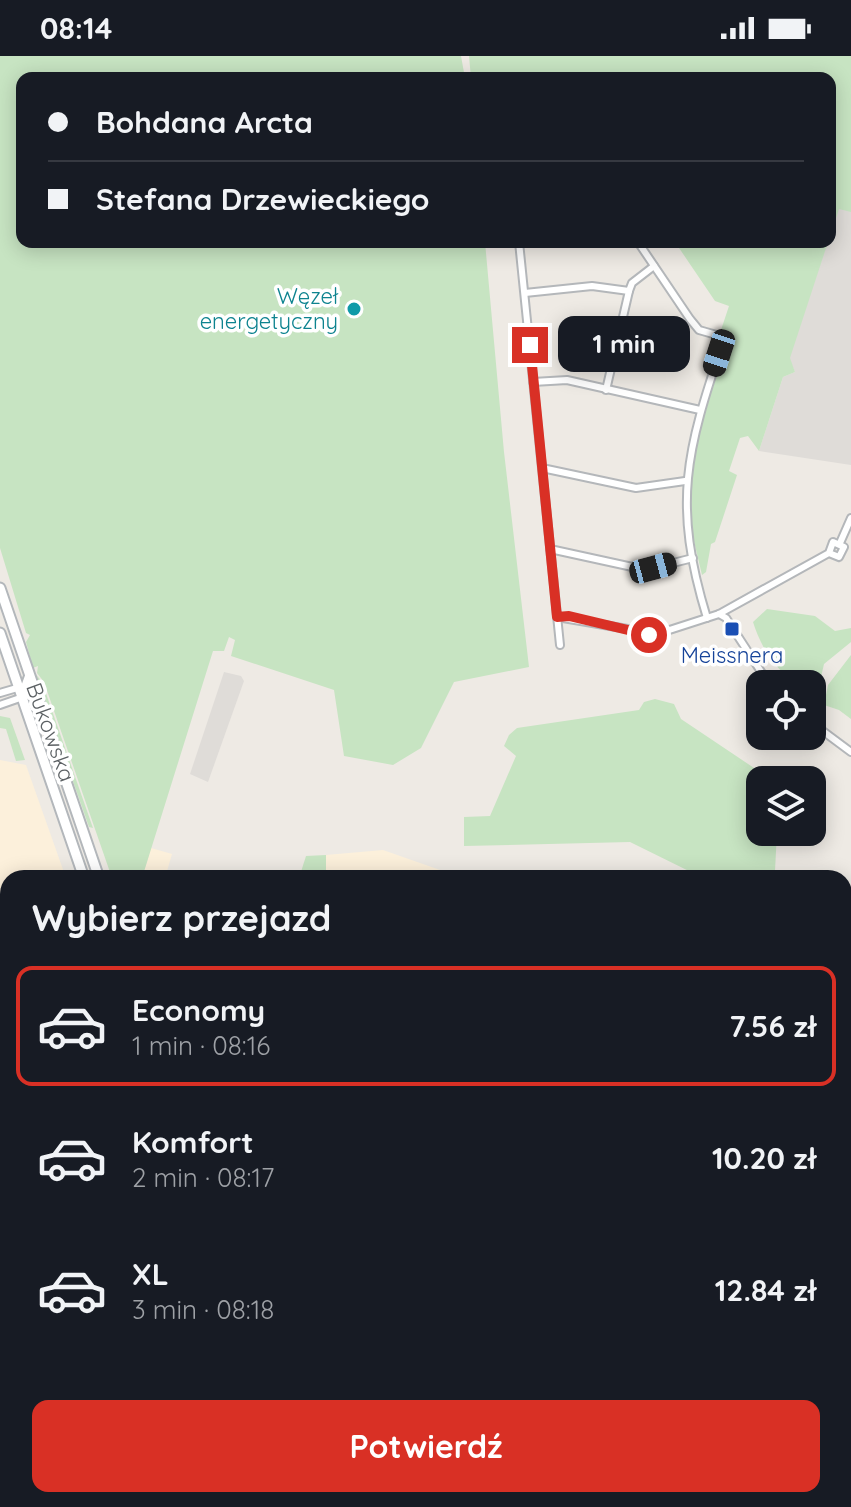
<!DOCTYPE html>
<html lang="pl">
<head>
<meta charset="utf-8">
<style>
	:root { --surface:#171b24; --page:#20242c; --text:#f1f3f6; --muted:#9ea1a6; --line:#363941; --accent:#d93025 }
	body { margin:0; font-family:Quicksand,sans-serif; background:var(--page); color:var(--text); height:100vh; display:flex; flex-direction:column; font-size:30px; white-space:nowrap }
	* { box-sizing:border-box; margin:0 }
	p { font-size:26px; color:var(--muted) }
	.icon { flex:none; width:44px; height:44px; fill:none; stroke:currentColor; stroke-width:2; stroke-linecap:round; stroke-linejoin:round }
	.map { position:relative; flex:1; overflow:hidden }
	.side { position:absolute; left:0px; top:814px; width:852px; height:638px; display:flex; flex-direction:column; background:var(--surface); border-radius:24px 24px 0 0; box-shadow:0 4px 20px #0003 }
	.side>* { flex:none }
	.top-card { position:absolute; left:16px; top:16px; width:820px; height:176px; border-radius:16px; box-shadow:0 4px 20px #0003; display:grid; align-content:center; height:176px; padding:0 32px; background:var(--surface) }
	.buttons { position:absolute; left:746px; top:614px; display:grid; gap:16px }
	.buttons a { display:grid; place-items:center; width:80px; height:80px; border-radius:16px; background:var(--surface); box-shadow:0 4px 20px #0003; font-size:40px }
	.end { position:absolute; width:36px; height:36px; margin:-18px; border:10px solid #d93025; background:#fff; box-shadow:0 0 0 4px #fff }
	.from { border-radius:50% }
	.bubble { position:absolute; height:56px; border-radius:16px; background:var(--surface); box-shadow:0 4px 20px #0003; font-size:26px; font-weight:800; line-height:56px; text-align:center }
	.car { position:absolute; width:24px; height:48px; margin:-24px -12px; border-radius:10px; box-shadow:0 0 6px 2px #0007; background:linear-gradient(#222 24%,#8ab4d8 0 40%,#222 0 76%,#8ab4d8 0 86%,#222 0) }
	.top-card b { display:flex; align-items:center; gap:28px; height:76px; font-size:30px }
	.top-card b+b { border-top:2px solid var(--line) }
	.top-card i { width:20px; height:20px; background:var(--text) }
	ul { padding:0; list-style:none }
	li { display:flex; align-items:center; gap:24px; height:120px; margin:0 16px 12px; padding:0 16px; border:4px solid transparent; border-radius:16px }
	li div { flex:1 }
	li b { display:block; font-size:30px }
	li em { font-style:normal; font-weight:800 }
	li.active { border-color:var(--accent) }
	li>.icon { width:72px; height:72px; stroke-width:1.5 }
	h2 { padding:0 32px; font-size:36px; line-height:96px }
	.action { display:flex; gap:16px; margin-top:auto; padding:16px 32px }
	.action a { flex:1; height:92px; border-radius:16px; background:var(--accent); color:#fff; font-size:32px; font-weight:800; line-height:92px; text-align:center }
	.status { display:flex; justify-content:space-between; align-items:center; height:56px; padding:0 40px; background:var(--surface); direction:ltr }
	.status svg { height:22px; fill:currentColor }
	.map>svg:first-child { display:block }
	.commercial { fill:#fcf0db }
	.industrial { fill:#dfdcd8 }
	.green { fill:#c7e4c2 }
	.lines { fill:none; stroke-linecap:round; stroke-linejoin:round }
	.street-casing { stroke:#b4b7ba; stroke-width:10 }
	.secondary-casing { stroke:#b3b7bb; stroke-width:13 }
	.street { stroke:#fff; stroke-width:6 }
	.secondary { stroke:#fff; stroke-width:9 }
	.route { stroke:#d93025; stroke-width:10 }
	.culture-dot { fill:#0f9aa8; stroke:#fff; stroke-width:3 }
	.transit-dot { fill:#1a4fb4; stroke:#fff; stroke-width:3 }
	.labels { text-anchor:middle; dominant-baseline:central; stroke-width:7; stroke-linejoin:round; paint-order:stroke }
	.culture-label { font-size:22px; fill:#0d838f; stroke:#fff; text-anchor:end }
	.transit-label { font-size:22px; fill:#164399; stroke:#fff }
	.street-label { font-size:22px; fill:#5c6164; stroke:#fff }
</style>
</head>
<body>
<div class="status"><b>08:14</b><svg viewBox="0 0 49 12"><path d="M0 12V9h3v3zM5 12V6h3v6zM10 12V3h3v9zM15 12V0h3v12zM26 1h20v11H26zM47 4h2v5h-2z"/></svg></div>
<div class="map">
<svg width="851" height="1451" viewBox="0 0 851 1451">
	<rect width="100%" height="100%" fill="#eeeae4"/>
	<!-- commercial -->
	<g class="commercial">
		<polygon points="0,704 26,709 66,822 8,822 8,837 0,836"/>
		<polygon points="151,792 172,798 165,822 142,822"/>
		<polygon points="383,794 460,821 460,822 326,822 326,799"/>
		<rect x="0" y="881" width="8" height="55"/>
	</g>
	<!-- industrial -->
	<g class="industrial">
		<polygon points="851,115 851,409 759,395 783,321 795,316 789,302"/>
		<polygon points="224,616 241,620 244,625 208,726 190,718"/>
	</g>
	<!-- green -->
	<g class="green">
		<polygon points="0,0 461,0 465,22 22,22 22,186 485,186 504,396 529,611 454,626 421,692 393,709 344,700 334,634 231,600 235,584 229,581 224,595 213,595 142,822 112,822 44,626 37,617 38,610 33,612 26,586 30,579 26,577 0,492"/>
		<polygon points="469,0 851,0 851,156 839,153 830,180 830,22 471,22"/>
		<polygon points="675,186 828,186 790,302 795,316 783,321 759,395 748,380 740,382 729,415 737,419 715,486 711,488 706,516 702,519 688,460 688,422 693,411 689,410 728,277 721,274 729,250 715,245"/>
		<path d="M767,553L815,560L835,575L851,572V586L824,608L818,634L812,633V628C781,628 761,592 753,566Z"/>
		<polygon points="851,599 851,663 839,654 824,649 828,629"/>
		<polygon points="35,617 42,626 93,772 89,771"/>
		<polygon points="655,643 674,648 681,663 772,724 760,724 760,776 777,776 775,815 801,822 703,822 630,786 464,790 464,761 490,760 516,700 504,690 509,679 517,672 639,654 644,646"/>
		<polygon points="0,660 10,662 25,704 16,705 6,673 0,672"/>
		<polygon points="326,799 326,822 299,822 306,800"/>
		<rect x="417" y="1444" width="293" height="7"/>
	</g>
	<g class="lines">
		<!-- street casing -->
		<g class="street-casing">
			<g id="street">
				<polyline points="519,186 560,589"/>
				<path d="M638,186L690,263L699,274L720,280L723,286C686,396 672,447 707,562"/>
				<polyline points="525,237 592,230 629,235"/>
				<polyline points="533,326 567,324 700,354"/>
				<polyline points="606,334 629,235 632,227 654,210"/>
				<polyline points="542,412 636,432 685,425"/>
				<polyline points="840,487 851,462"/>
				<polyline points="550,493 637,512 653,512 693,502"/>
				<polyline points="719,558 726,562 769,628"/>
				<polyline points="557,561 657,578 719,558 829,497 833,486 844,491 839,501 829,497"/>
				<polyline points="0,637 17,632 39,646"/>
				<polyline points="0,649 20,642 28,620"/>
				<polyline points="812,667 851,696"/>
				<polyline points="844,1088 851,1088"/>
				<polyline points="844,1169 851,1137"/>
				<polyline points="844,1200 851,1202"/>
				<polyline points="0,1215 8,1215"/>
				<polyline points="844,1317 851,1320"/>
				<polyline points="0,1327 8,1326"/>
				<polyline points="844,1396 851,1398"/>
				<polyline points="0,1424 8,1424"/>
				<polyline points="844,1443 851,1446"/>
				<polyline points="322,1444 322,1451"/>
				<polyline points="761,1451 763,1444"/>
			</g>
		</g>
		<!-- secondary casing -->
		<g class="secondary-casing">
			<g id="secondary">
				<polyline points="0,532 99,822"/>
				<polyline points="0,577 84,822"/>
				<polyline points="0,955 8,955"/>
				<polyline points="844,959 851,960"/>
				<polyline points="0,969 8,969"/>
				<polyline points="844,972 851,973"/>
				<polyline points="140,1444 140,1451"/>
			</g>
		</g>
		<!-- street -->
		<use href="#street" class="street"/>
		<!-- secondary -->
		<use href="#secondary" class="secondary"/>
	</g>
	<g class="lines">
		<!-- route -->
		<polyline class="route" points="530,289 557,561 569,560 649,579"/>
	</g>
	<!-- markers -->
	<circle class="culture-dot" cx="354" cy="253" r="8"/>
	<rect class="transit-dot" x="724" y="565" width="16" height="16" rx="4"/>
	<g class="labels">
		<!-- culture labels -->
		<g class="culture-label">
			<text x="338" y="240">Węzeł<tspan x="338" dy="25">energetyczny</tspan></text>
		</g>
		<!-- transit labels -->
		<g class="transit-label">
			<text x="732" y="599">Meissnera</text>
		</g>
		<!-- street labels -->
		<g class="street-label">
			<text transform="translate(51 676) rotate(70)">Bukowska</text>
		</g>
	</g>
</svg>
<div class="buttons">
<a><svg class="icon" aria-label="locate" viewBox="0 0 24 24"><circle cx="12" cy="12" r="6"/><path d="M12 2v4M12 18v4M2 12h4M18 12h4"/></svg></a>
<a><svg class="icon" aria-label="layers" viewBox="0 0 24 24"><path d="M12 4l9 5-9 5-9-5zM3 14l9 5 9-5"/></svg></a>
</div>
<i class="end from" style="left:649px;top:579px"></i>
<i class="end" style="left:530px;top:289px"></i>
<div class="bubble" style="left:558px;top:260px;width:132px">1 min</div>
<i class="car" style="left:719px;top:297px;rotate:198deg"></i>
<i class="car" style="left:653px;top:512px;rotate:75deg"></i>
<div class="top-card">
<b><i class="from"></i>Bohdana Arcta</b>
<b><i></i>Stefana Drzewieckiego</b>
</div>
<section class="side">
<h2>Wybierz przejazd</h2>
<ul>
<li class="active"><svg class="icon" aria-label="car" viewBox="0 0 24 24"><path d="M5 17H2v-5l4-1 3-4h7l3 4 3 1v5h-3M9 17h6M6 11h13"/><circle cx="7" cy="17" r="2"/><circle cx="17" cy="17" r="2"/></svg><div><b>Economy</b><p>1 min · 08:16</p></div><em>7.56 zł</em></li>
<li><svg class="icon" aria-label="car" viewBox="0 0 24 24"><path d="M5 17H2v-5l4-1 3-4h7l3 4 3 1v5h-3M9 17h6M6 11h13"/><circle cx="7" cy="17" r="2"/><circle cx="17" cy="17" r="2"/></svg><div><b>Komfort</b><p>2 min · 08:17</p></div><em>10.20 zł</em></li>
<li><svg class="icon" aria-label="car" viewBox="0 0 24 24"><path d="M5 17H2v-5l4-1 3-4h7l3 4 3 1v5h-3M9 17h6M6 11h13"/><circle cx="7" cy="17" r="2"/><circle cx="17" cy="17" r="2"/></svg><div><b>XL</b><p>3 min · 08:18</p></div><em>12.84 zł</em></li>
</ul>
<div class="action"><a>Potwierdź</a></div>
</section>
</div>
</body>
</html>
